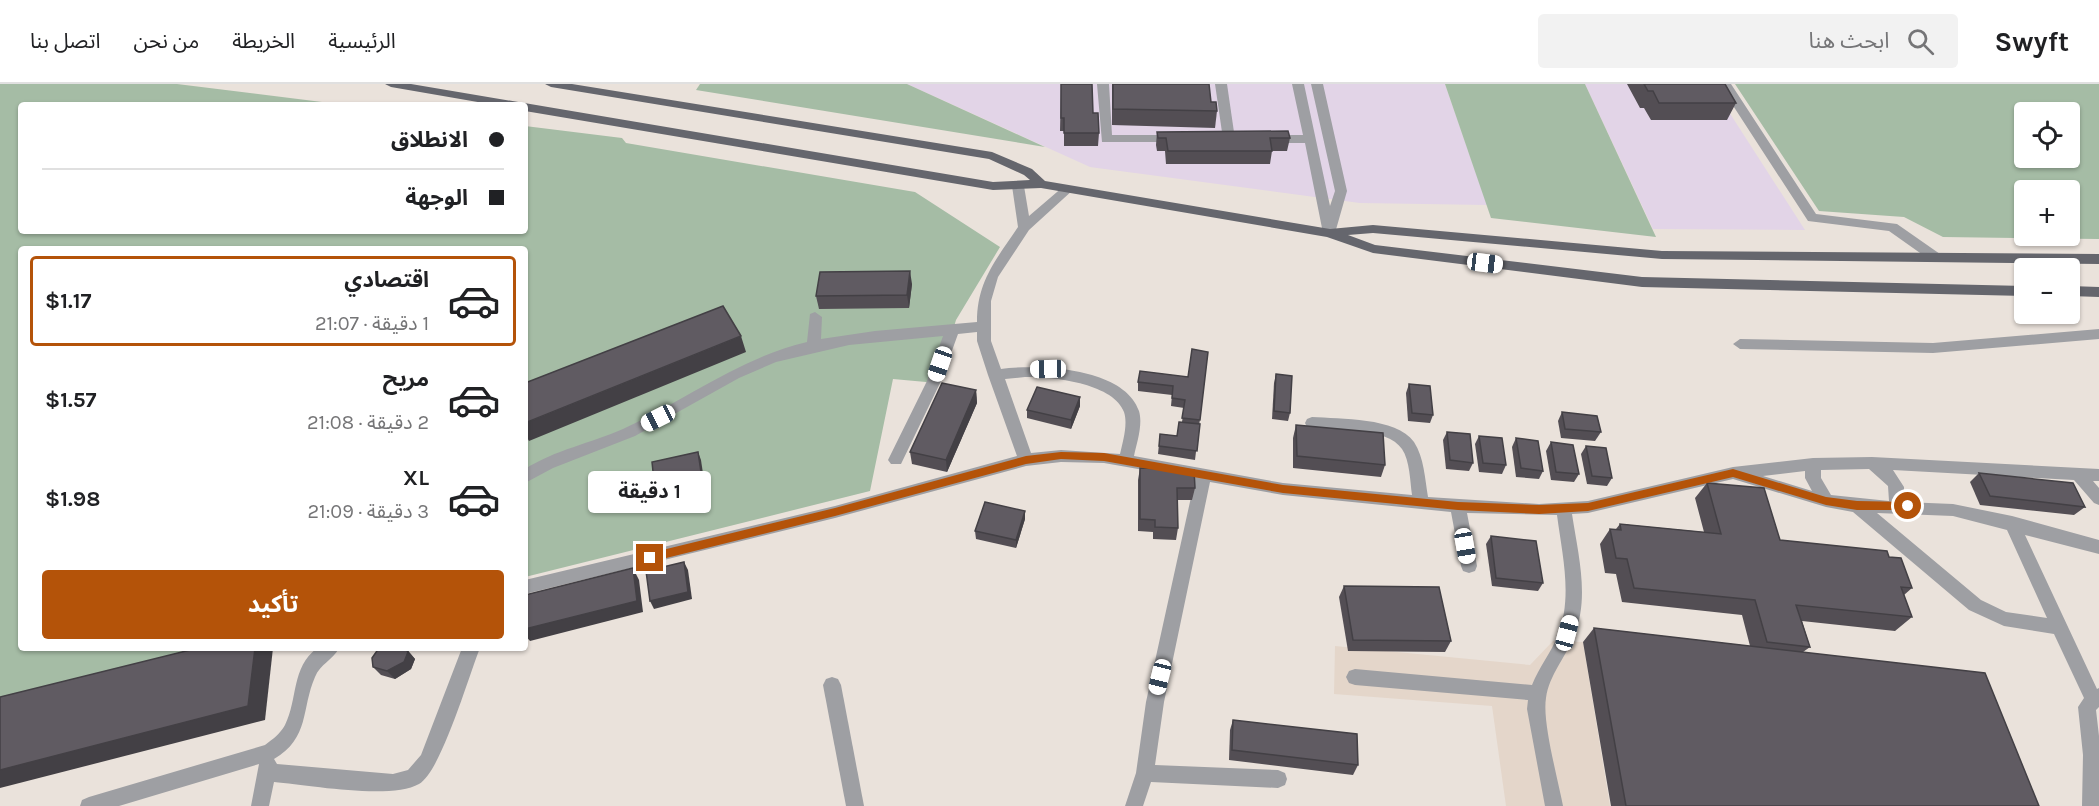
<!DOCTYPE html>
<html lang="ar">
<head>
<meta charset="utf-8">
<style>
	:root { --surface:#fff; --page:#f2f2f2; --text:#202124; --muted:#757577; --line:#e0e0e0; --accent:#b45309 }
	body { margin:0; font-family:Karla,"Noto Sans Arabic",sans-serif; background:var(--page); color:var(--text); direction:rtl; height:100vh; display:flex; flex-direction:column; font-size:22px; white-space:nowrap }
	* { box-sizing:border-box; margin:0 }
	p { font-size:20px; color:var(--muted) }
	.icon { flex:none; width:33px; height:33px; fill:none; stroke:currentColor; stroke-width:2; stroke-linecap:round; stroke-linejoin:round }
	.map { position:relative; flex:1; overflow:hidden; direction:ltr }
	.panel { position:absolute; left:18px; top:162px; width:510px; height:405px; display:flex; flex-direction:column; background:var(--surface); border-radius:6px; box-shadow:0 2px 4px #0004; direction:rtl }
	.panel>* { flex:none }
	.top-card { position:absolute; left:18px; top:18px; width:510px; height:132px; border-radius:6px; box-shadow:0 2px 4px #0004; direction:rtl; display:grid; align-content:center; height:132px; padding:0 24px; background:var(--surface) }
	.tools { position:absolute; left:2014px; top:18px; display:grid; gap:12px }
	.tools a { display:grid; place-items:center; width:66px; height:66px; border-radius:6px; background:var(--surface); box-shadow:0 2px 4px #0004; font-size:30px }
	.end { position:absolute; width:27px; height:27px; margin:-14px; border:8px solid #b45309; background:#fff; box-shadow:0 0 0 3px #fff }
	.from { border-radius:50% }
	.bubble { position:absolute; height:42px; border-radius:6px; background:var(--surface); box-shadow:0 2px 4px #0004; font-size:20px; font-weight:700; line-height:42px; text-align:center; direction:rtl }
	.car { position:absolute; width:18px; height:36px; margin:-18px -9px; border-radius:8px; box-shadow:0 0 4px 2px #0007; background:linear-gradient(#fff 24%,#345 0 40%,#fff 0 76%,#345 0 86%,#fff 0) }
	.top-card b { display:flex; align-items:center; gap:21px; height:57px; font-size:22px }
	.top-card b+b { border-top:2px solid var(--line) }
	.top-card i { width:15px; height:15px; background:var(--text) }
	ul { padding:10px 0 0; list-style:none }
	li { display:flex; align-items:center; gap:18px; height:90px; margin:0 12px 9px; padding:0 12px; border:3px solid transparent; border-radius:6px }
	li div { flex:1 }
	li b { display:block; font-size:22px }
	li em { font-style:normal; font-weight:700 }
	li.selected { border-color:var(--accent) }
	li>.icon { width:54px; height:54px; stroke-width:1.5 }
	.primary-button { display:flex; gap:12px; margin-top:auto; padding:12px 24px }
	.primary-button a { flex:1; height:69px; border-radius:6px; background:var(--accent); color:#fff; font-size:24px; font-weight:700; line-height:69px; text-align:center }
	header { display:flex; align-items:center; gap:36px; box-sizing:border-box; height:84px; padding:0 30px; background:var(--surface); border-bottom:2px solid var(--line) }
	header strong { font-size:28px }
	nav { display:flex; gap:33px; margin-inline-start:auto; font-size:21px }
	.search { width:420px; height:54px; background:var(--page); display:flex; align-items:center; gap:15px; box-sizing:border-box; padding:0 21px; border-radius:6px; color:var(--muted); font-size:22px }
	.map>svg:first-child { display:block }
	.built { fill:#e4d6ca }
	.industrial { fill:#e2d4e7 }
	.green { fill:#a5bca5; fill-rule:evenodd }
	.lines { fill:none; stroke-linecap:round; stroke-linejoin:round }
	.minor { fill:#9e9fa3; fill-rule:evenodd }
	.major { fill:#65666d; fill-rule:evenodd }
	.wall { fill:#534e54 }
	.shaded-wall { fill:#434045 }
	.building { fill:#605b62; stroke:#434045; stroke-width:1.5 }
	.route { fill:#b45309 }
</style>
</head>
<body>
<header>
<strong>Swyft</strong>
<div class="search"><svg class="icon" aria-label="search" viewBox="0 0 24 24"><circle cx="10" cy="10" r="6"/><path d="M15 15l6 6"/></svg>ابحث هنا</div>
<nav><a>الرئيسية</a><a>الخريطة</a><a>من نحن</a><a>اتصل بنا</a></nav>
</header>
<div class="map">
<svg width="2099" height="722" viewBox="0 0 2099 722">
	<rect width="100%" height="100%" fill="#eae2db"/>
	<!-- built -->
	<polygon class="built" points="1553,557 1583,558 1610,722 1506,722 1492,622 1334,610 1335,562 1530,581"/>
	<!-- industrial -->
	<g class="industrial">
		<polygon points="907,0 1445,0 1487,121 1360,119 1090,83"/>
		<polygon points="1585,0 1711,0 1805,146 1653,145"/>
	</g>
	<!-- green -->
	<g class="green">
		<polygon points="0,0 177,0 346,21 21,21 21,147 525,147 525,42 622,54 626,59 915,108 1000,163 956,236 937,299 893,295 870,407 525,493 525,165 21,165 21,564 239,564 0,623"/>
		<polygon points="700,0 907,0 1045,63 696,6"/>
		<polygon points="1445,0 1585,0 1656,153 1491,134"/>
		<path d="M1735,0H2099V155L1943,153L1904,133L1819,127ZM2025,28H2070V74H2025ZM2070,106V152H2025V106Z"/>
	</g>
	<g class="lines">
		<!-- minor -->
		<g class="minor">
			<polygon points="1097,0 1109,0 1112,51 1177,51 1183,55 1181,58 1102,58"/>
			<polygon points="1215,0 1227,0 1235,55 1233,58 1225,58 1223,55"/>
			<polygon points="1292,0 1304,0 1330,122 1335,107 1311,0 1323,0 1347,107 1335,149 1329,153 1323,149 1305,59 1270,59 1264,55 1270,51 1303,51"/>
			<polygon points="1719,0 1731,0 1816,130 1897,140 1940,170 1942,173 1940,176 1930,176 1889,147 1808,137"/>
			<path d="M1018,98L1024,102L1029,132L1064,102H1072L1074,105L1029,146L998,193L991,217V257L1001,285C1038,280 1124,283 1139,327C1143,341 1137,358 1134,372L1283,399L1412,411C1410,397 1410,377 1402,365C1387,343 1336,346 1312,345L1307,343L1305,339L1307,335L1312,333C1340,335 1396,333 1414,358C1424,373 1425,395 1428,413L1539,420L1588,417L1733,383L1813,374L1872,373L2099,385V397H2093L2099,404V421L2094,419L2074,396L1893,386L1904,403V418L1953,420L2012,432L2099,456V470L2025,451L2097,605L2099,604V623L2096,626L2099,652V722H2082L2083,671L2078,623L2084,614L2054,550L2004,542L1969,526L1853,428L1826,423L1733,395L1588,429L1572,430C1578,470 1590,514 1574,552C1566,573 1549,591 1546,614C1542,638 1558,695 1563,722H1545L1527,625L1528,616L1355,601L1349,599L1346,593L1349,587L1355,585L1532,601C1539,583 1551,569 1558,551C1573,513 1562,470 1557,431L1467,429L1477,482L1475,487L1469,489L1463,487L1461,482L1451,428L1283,411L1210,398L1164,618L1155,681L1278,686L1285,689L1287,695L1285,701L1278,704L1151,698L1143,722H1125L1136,689L1146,618L1195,395L1104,379L1061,378L1026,382L835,434L525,510V496L835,422L1017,372L988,291L977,257V248L958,250L941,297L901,380H891L888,376L927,297L943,252L849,261L776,278L739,294L635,352L553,384L525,399V385C555,366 591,359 623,345C686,316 739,274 807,258L810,230L815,228L822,233L821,255L875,247L977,238C977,197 996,176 1018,143L1012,102ZM1025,293C1050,292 1114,299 1124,328C1128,340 1123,357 1120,370L1061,366L1031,369L1005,295ZM1869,385L1888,402L1889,417L1831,411L1821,394V386ZM1805,387V394L1812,407L1763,392ZM1877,429L1953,432L2007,446L2047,534L2006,528L1981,516Z"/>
			<polygon points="2099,245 2099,255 1933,269 1740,265 1733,260 1740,255 1933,259"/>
			<path d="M317,564H339C333,576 320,580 315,593C301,625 310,654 274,675L277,680L393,690L408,686L421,671L462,564H480C469,591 441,688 419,700C391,716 308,701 274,698L269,722H251L259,680L119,722H80L82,716L89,713L265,661C273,655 280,650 285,641C298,615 291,584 317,564Z"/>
			<polygon points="832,593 838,595 841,601 864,722 846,722 823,601 826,595"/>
		</g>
		<!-- major -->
		<g class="major">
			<polygon points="385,0 411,0 993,98 1030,96 1024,91 989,75 551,3 545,0 572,0 992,68 1032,85 1045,97 1330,145 1373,141 1662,167 2099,170 2099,180 1662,175 1373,149 1348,151 1375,161 1642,193 2025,202 2025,212 1642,203 1373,169 1327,153 1041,104 993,106 525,27 525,21 495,21 391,3"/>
			<polygon points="2070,202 2099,203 2099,213 2070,212"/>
		</g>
	</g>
	<!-- wall -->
	<g class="wall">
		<polygon points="1061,0 1093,29 1099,49 1098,62 1064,62 1064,47 1060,47"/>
		<polygon points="1112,0 1211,18 1217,27 1215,44 1112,41"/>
		<polygon points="1627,0 1725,0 1736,19 1727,36 1651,36 1644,24 1640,24"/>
		<polygon points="1157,48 1290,54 1287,67 1272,67 1270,80 1166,80 1165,67 1157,67 1156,61"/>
		<polygon points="912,200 909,224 819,225 816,212"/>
		<polygon points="1208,268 1195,376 1158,370 1160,350 1177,352 1182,338 1184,324 1171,322 1172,311 1138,307 1138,298 1188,293"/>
		<polygon points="1276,290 1290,329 1288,337 1272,335 1274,299"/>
		<polygon points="1409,300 1433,331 1430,339 1408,337 1406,309"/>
		<polygon points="976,306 977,319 947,388 912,380 910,368"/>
		<polygon points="1080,322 1071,345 1027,334 1027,326"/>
		<polygon points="1562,328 1601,348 1595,357 1561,354 1558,337"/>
		<polygon points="1296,341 1385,381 1381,393 1293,384 1293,354"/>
		<polygon points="1447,348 1473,379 1469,387 1446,385 1443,356"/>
		<polygon points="1479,352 1506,381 1502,390 1479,388 1475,360"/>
		<polygon points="1516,354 1543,387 1539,395 1516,393 1512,363"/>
		<polygon points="1551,358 1579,390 1574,398 1551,396 1546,367"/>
		<polygon points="1586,362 1612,394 1607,402 1587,400 1581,370"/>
		<polygon points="1140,384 1195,404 1192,416 1177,416 1178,444 1176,456 1153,455 1153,448 1138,447 1138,396"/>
		<polygon points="1979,389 2085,423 2074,431 1980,421 1970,398"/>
		<polygon points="1707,399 1780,456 1889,473 1912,504 1904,511 1912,533 1895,547 1802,537 1810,563 1803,568 2039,722 1611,722 1583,558 1594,544 1750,562 1742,531 1622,518 1616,490 1605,489 1600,460 1610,445 1616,445 1620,440 1704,448 1695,414"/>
		<polygon points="1025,435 1016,464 976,455 975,447"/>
		<polygon points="1491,452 1543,499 1538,507 1492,502 1486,460"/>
		<polygon points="1344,502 1451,557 1445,568 1348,567 1339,513"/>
		<polygon points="379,564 406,564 415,575 411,585 395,595 381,591 373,583"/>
		<polygon points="1233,636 1358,681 1353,691 1229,676 1230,646"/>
	</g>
	<!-- shaded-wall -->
	<g class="shaded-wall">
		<polygon points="910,187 912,200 909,224 907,211"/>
		<polygon points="741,252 746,268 529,357 525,350 525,339"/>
		<polygon points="976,306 977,319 947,388 946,376"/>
		<polygon points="1080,313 1080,322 1071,345 1071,336"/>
		<polygon points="698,368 701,376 705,403 659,414 655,406"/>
		<polygon points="1025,427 1025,435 1016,464 1016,456"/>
		<polygon points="684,478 688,486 692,515 654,525 650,517"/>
		<polygon points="633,484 639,496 643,528 530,557 525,551 525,545"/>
		<polygon points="255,564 273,564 265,636 0,704 0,686"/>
		<polygon points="405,564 415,575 411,585 395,595 387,587"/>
	</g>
	<!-- building -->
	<g class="building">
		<polygon points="1061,0 1092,0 1093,29 1098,29 1099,49 1064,49 1064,34 1061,34"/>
		<polygon points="1113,0 1209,0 1211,18 1216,18 1217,27 1113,25"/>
		<polygon points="1644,0 1725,0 1736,19 1659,19 1653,7 1648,7"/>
		<polygon points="1288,47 1290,54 1270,54 1272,67 1168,67 1166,54 1158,54 1157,48"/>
		<polygon points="910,187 907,211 816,212 820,188"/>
		<polygon points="723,222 741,252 525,339 525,299"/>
		<polygon points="1192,265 1208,268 1200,336 1182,334 1185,316 1172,314 1173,302 1138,298 1140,287 1188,293"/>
		<polygon points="1276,290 1292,292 1290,329 1274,327"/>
		<polygon points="942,299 976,306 946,376 910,368"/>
		<polygon points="1409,300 1430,302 1433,331 1412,329"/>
		<polygon points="1037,303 1080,313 1071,336 1027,326"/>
		<polygon points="1562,328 1597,332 1601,348 1565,345"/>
		<polygon points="1179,338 1200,340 1197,367 1159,362 1160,350 1177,352"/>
		<polygon points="1296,341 1383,349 1385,381 1297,372"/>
		<polygon points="1447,348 1470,350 1473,379 1450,376"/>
		<polygon points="1479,352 1502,354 1506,381 1483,379"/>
		<polygon points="1516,354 1538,357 1543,387 1521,384"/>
		<polygon points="1551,358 1573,361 1579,390 1556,388"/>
		<polygon points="1586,362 1606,364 1612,394 1592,392"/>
		<polygon points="698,368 702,395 655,406 652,378"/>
		<polygon points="1140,384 1194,386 1195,404 1177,404 1178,444 1155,443 1155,436 1140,435"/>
		<polygon points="1979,389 2073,399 2085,423 1990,412"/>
		<polygon points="1707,399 1764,404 1780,456 1887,467 1889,473 1901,474 1912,504 1901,503 1912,533 1796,521 1810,563 1767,558 1755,516 1634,504 1627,475 1616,474 1610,445 1621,446 1620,440 1721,450"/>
		<polygon points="985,418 1025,427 1016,456 975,447"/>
		<polygon points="1491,452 1536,457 1543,499 1496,494"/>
		<polygon points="684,478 688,508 650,517 646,487"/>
		<polygon points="633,484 637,517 525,545 525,511"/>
		<polygon points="1344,502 1439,503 1451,557 1353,556"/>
		<polygon points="1594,544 1985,589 2039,722 1626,722"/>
		<polygon points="198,564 255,564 248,622 0,686 0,613"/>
		<polygon points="379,564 405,564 408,568 404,578 387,587 373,583 372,574"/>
		<polygon points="1233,636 1357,650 1358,681 1232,666"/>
	</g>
	<!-- route -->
	<polygon class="route" points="1061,368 1104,369 1283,401 1458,418 1539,421 1588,419 1733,385 1826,413 1857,417 1908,418 1913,422 1908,426 1857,426 1826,421 1733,393 1588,427 1539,430 1458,426 1283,409 1104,377 1061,375 1026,380 835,432 650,478 645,474 650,469 835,424 1026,372"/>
</svg>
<div class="tools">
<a><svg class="icon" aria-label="locate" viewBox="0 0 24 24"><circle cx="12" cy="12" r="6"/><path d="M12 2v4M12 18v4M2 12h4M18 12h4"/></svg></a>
<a>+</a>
<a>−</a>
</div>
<i class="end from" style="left:1908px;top:422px"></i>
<i class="end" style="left:650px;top:474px"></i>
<div class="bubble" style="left:588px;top:387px;width:123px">1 دقيقة</div>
<i class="car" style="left:1485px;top:179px;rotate:97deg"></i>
<i class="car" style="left:940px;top:280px;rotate:199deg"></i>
<i class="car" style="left:1048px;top:285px;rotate:269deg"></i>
<i class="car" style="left:658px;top:334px;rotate:243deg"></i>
<i class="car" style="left:1465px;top:462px;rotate:170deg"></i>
<i class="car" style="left:1567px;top:549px;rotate:15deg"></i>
<i class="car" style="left:1160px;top:593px;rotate:194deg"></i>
<div class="top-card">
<b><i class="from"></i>الانطلاق</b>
<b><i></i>الوجهة</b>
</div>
<section class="panel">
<ul>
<li class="selected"><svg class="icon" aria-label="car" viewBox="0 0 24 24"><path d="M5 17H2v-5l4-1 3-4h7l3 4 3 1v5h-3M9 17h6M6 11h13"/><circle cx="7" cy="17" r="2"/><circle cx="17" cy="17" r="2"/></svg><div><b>اقتصادي</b><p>1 دقيقة · 21:07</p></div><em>$1.17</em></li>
<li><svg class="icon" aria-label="car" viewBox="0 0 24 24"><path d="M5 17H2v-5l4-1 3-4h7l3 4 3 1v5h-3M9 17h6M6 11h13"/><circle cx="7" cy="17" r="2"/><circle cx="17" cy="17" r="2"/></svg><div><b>مريح</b><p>2 دقيقة · 21:08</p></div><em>$1.57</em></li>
<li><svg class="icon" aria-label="car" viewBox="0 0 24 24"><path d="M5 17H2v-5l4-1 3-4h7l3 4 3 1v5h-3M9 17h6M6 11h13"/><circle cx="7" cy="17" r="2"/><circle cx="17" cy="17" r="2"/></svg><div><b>XL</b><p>3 دقيقة · 21:09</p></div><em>$1.98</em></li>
</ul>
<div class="primary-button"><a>تأكيد</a></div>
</section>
</div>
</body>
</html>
